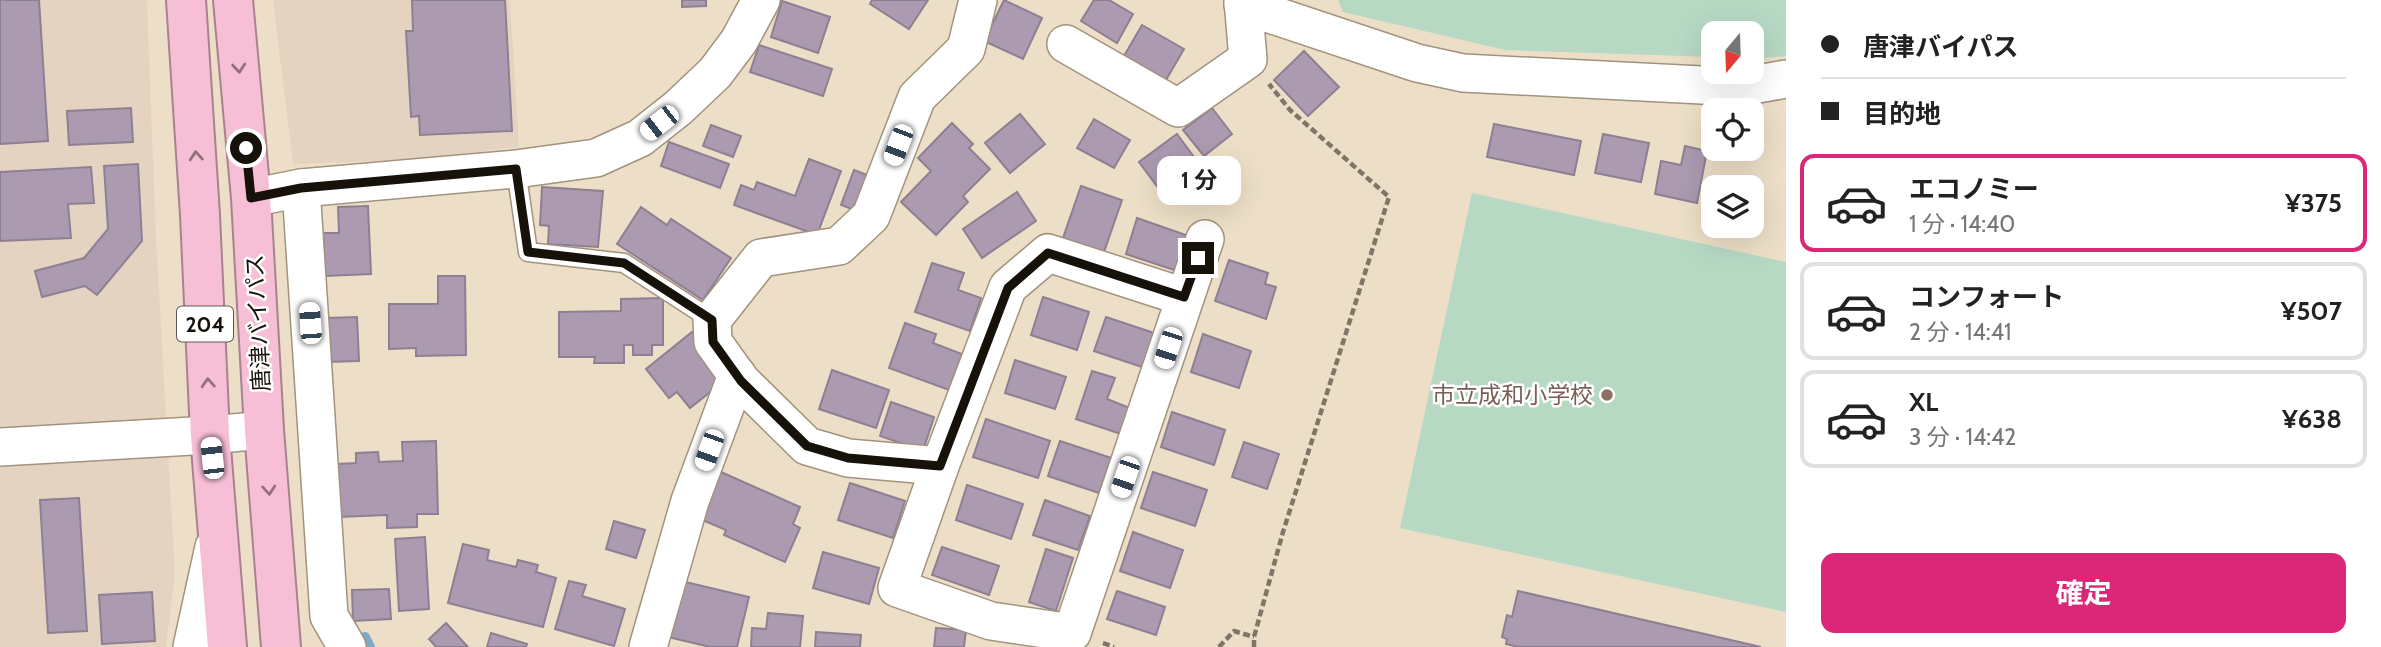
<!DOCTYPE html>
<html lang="ja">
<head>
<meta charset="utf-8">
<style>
	:root { --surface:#fff; --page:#f6f6f6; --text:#222; --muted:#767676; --line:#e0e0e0; --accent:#db2777 }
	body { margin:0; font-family:Cabin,"Noto Sans JP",sans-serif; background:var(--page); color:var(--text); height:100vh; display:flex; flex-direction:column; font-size:26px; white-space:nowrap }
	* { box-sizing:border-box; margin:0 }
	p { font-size:23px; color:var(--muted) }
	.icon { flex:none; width:38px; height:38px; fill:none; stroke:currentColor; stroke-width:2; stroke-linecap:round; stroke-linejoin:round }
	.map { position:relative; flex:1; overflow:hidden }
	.details { display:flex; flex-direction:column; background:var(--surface); width:595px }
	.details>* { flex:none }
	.banner { display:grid; align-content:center; height:154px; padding:0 35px; background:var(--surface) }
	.needle { width:46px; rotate:199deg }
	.tools { position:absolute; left:1701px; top:21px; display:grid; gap:14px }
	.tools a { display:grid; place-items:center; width:63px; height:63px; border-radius:14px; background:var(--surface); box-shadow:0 7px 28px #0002; font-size:35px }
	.end { position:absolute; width:32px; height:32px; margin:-16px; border:9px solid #161109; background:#fff; box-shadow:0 0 0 4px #fff }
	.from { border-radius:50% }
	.bubble { position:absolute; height:49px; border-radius:14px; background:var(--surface); box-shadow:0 7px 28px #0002; font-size:23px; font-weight:700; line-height:49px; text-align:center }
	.car { position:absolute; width:21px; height:42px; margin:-21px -10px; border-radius:9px; box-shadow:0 0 5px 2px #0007; background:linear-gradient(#fff 24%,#345 0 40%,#fff 0 76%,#345 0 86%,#fff 0) }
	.banner b { display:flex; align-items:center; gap:24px; height:66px; font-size:26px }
	.banner b+b { border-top:2px solid var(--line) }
	.banner i { width:18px; height:18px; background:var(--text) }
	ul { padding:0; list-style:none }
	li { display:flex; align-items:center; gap:21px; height:98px; margin:0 14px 10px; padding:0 21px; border:4px solid var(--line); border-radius:14px }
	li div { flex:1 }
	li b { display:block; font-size:26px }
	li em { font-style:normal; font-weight:700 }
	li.active { border-color:var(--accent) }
	li>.icon { width:63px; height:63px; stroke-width:1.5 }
	.cta { display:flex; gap:14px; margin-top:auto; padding:14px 35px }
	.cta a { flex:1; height:80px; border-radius:14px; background:var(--accent); color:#fff; font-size:28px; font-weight:700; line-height:80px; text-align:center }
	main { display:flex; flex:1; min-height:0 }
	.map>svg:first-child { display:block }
	.commercial { fill:#e5d3c2 }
	.green { fill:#b7d9c4 }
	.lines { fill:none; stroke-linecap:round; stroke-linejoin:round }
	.stream { stroke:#7dabc5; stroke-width:10 }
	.building { fill:#ab9ab0; stroke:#8f7f93; stroke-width:2 }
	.lane-casing { stroke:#a1937d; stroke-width:21 }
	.street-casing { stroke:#a1937d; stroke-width:40 }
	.highway-casing { stroke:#a8828e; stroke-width:42 }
	.path { stroke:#807667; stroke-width:4.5; stroke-dasharray:7 3.5; stroke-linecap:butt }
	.lane { stroke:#fff; stroke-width:18 }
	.street { stroke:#fff; stroke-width:37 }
	.highway { stroke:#f7bfd6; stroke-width:38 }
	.oneway { stroke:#92717a }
	.route { stroke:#161109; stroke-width:9 }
	.education-dot { fill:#8d6e63; stroke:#fff; stroke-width:2.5 }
	.labels { text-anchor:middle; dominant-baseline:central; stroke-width:5; stroke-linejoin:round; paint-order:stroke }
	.shield { fill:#fff; stroke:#5c5853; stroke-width:2 }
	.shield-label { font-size:21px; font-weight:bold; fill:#161109 }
	.street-label { font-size:23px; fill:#161109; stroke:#fff }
	.education-label { font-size:23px; fill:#785e54; stroke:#fff; text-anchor:end }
</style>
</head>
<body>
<main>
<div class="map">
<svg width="1786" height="647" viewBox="0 0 1786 647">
	<rect width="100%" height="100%" fill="#eddfc7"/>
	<!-- commercial -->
	<g class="commercial">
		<polygon points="0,0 147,0 156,239 175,573 166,647 0,647"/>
		<polygon points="273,0 510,0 519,147 405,160 293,164"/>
	</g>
	<!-- green -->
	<g class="green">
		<polygon points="1338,0 1786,0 1786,56 1752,59 1752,33 1713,33 1713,57 1505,50 1343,12"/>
		<polygon points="1472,193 1786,262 1786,612 1400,528"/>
	</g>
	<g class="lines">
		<!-- stream -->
		<polyline class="stream" points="365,637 370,647"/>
	</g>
	<!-- building -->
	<g class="building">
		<polygon points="0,0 39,0 48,141 0,144"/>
		<polygon points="412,0 505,0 512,131 420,135 419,116 411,117 406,31 413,31"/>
		<polygon points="682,0 706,0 706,6 682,7"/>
		<polygon points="872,0 928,0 909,29 870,4"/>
		<polygon points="1004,0 1042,18 1023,59 984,41"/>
		<polygon points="1094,0 1109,0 1133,14 1117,43 1081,21"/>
		<polygon points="782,1 830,17 818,53 771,37"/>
		<polygon points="1142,25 1184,49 1166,80 1124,56"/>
		<polygon points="759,45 832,69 823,96 750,72"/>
		<polygon points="1304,51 1339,87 1308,116 1274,80"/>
		<polygon points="131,108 133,142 69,145 67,111"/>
		<polygon points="1212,108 1232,134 1204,156 1183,130"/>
		<polygon points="1020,114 1045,144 1010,173 985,143"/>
		<polygon points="1094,119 1130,140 1114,168 1077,148"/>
		<polygon points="952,123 973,144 969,148 990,169 963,196 968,202 936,235 901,202 931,171 918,158"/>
		<polygon points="1494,124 1581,141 1574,175 1487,157"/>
		<polygon points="711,125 741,136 733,157 703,146"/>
		<polygon points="1177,134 1197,161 1159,189 1139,162"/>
		<polygon points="1603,134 1649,143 1641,182 1595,173"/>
		<polygon points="669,142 729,164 720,188 661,166"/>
		<polygon points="1685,146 1707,151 1697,203 1655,194 1661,161 1681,165"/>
		<polygon points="809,159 841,171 817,235 734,205 741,185 754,190 757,182 795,196"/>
		<polygon points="138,164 142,241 97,295 85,286 42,297 35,271 84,258 108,229 104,166"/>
		<polygon points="91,167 94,203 68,204 71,238 0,241 0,172"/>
		<polygon points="854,170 870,176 857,211 841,205"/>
		<polygon points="1081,186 1122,200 1104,252 1063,238"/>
		<polygon points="542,187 603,191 598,247 548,244 549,226 540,225"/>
		<polygon points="1017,192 1036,221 982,258 963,229"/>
		<polygon points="368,206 371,274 325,276 323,233 339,233 338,207"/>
		<polygon points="641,207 667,225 671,219 731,258 703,300 617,244"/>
		<polygon points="1137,218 1189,236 1177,271 1126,254"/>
		<polygon points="1229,260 1268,273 1265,284 1276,287 1266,319 1215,301"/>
		<polygon points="932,263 964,273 958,290 981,298 970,331 915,312"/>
		<polygon points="438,276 465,276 466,355 416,356 416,348 389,349 389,304 438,304"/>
		<polygon points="1043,297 1089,312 1077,350 1031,335"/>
		<polygon points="663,298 663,345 652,345 652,355 633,355 633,345 624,345 624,363 594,363 595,357 559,357 559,312 621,311 621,299"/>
		<polygon points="357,317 359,361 328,362 326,318"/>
		<polygon points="1106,317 1157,334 1145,368 1094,351"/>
		<polygon points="905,323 936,334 933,343 962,354 949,390 889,368"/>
		<polygon points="692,332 701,344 696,348 714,370 728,378 690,408 677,392 669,398 646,369"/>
		<polygon points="1203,334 1251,351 1239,388 1191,372"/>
		<polygon points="1015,360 1066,377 1055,409 1005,393"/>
		<polygon points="832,370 889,390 876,428 819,409"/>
		<polygon points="1092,371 1115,378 1107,399 1130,408 1121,434 1076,419"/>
		<polygon points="891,402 934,417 923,451 880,436"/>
		<polygon points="1172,412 1225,430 1214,465 1161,447"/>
		<polygon points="986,419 1050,441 1038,478 973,457"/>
		<polygon points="436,441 438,514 417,514 417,527 387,528 387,515 339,517 338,464 356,463 356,453 378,452 379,462 403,461 402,442"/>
		<polygon points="1060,441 1111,458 1099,493 1048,476"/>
		<polygon points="1244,442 1279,454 1267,489 1232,477"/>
		<polygon points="721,472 800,507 793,524 800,528 785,562 724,535 726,530 700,519"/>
		<polygon points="1153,472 1207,490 1195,526 1141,508"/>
		<polygon points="850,483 905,501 893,538 838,520"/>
		<polygon points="967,485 1023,504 1011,539 956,520"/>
		<polygon points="79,498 87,631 48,633 40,500"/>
		<polygon points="1045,500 1090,516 1078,550 1033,535"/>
		<polygon points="614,521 645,530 636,558 606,549"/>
		<polygon points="1133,532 1183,550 1170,588 1120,571"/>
		<polygon points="425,537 429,609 399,611 395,539"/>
		<polygon points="463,544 489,550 487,560 516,567 518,560 538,565 536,572 556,578 543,627 448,603"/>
		<polygon points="942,547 999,566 989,595 932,575"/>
		<polygon points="1046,549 1073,558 1056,611 1029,602"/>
		<polygon points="823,552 879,568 869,604 813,588"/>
		<polygon points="569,581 586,585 582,596 625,609 614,646 555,629"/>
		<polygon points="681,581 749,597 737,647 710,647 668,637"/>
		<polygon points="389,589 391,619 353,621 352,590"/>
		<polygon points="1117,591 1165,607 1156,635 1107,619"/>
		<polygon points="1518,591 1761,647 1518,647 1506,644 1507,639 1502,637 1507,615 1512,617"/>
		<polygon points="152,592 155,641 102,644 99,595"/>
		<polygon points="768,613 803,616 800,647 751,647 752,628 766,629"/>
		<polygon points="446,623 468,647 436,647 429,639"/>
		<polygon points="936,628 966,630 964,647 934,647"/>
		<polygon points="816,632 861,635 860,647 815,647"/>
		<polygon points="491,633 527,644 526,647 487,647"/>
	</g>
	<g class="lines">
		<!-- lane casing -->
		<g class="lane-casing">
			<polyline id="lane" points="516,169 528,252 624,263 712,320"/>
		</g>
		<!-- street casing -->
		<g class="street-casing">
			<g id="street">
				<polyline points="1243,5 1417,63 1463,73 1741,87 1786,79"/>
				<polyline points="1066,44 1178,108 1248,59 1243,0"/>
				<polyline points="301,188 329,616 347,647"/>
				<polyline points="251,198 301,188 516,169 596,158 640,138 678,108 715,73 739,41 761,0"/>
				<polyline points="1184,297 1048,253 1008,287 940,466 897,588 991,621 1072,633 1205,239"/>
				<polyline points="0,447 210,435 264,430"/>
				<polyline points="940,466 848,458 807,446 741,381 713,342 712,320 761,258 839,246 871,216 917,97 966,49 978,0"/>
				<polyline points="192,647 214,547"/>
				<polyline points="648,647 690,501 737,375"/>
			</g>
		</g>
		<!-- highway casing -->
		<g class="highway-casing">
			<g id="highway">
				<polyline points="186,0 200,215 210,435 227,647"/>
				<polyline points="233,0 251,198 264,430 281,647"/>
			</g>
		</g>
		<!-- path -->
		<g class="path">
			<polyline points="1103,643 1114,647"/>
			<polyline points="1219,647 1234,631 1254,637"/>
			<polyline points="1254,647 1254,637 1283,532 1389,197 1290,110 1269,84"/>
		</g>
		<!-- lane -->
		<use href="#lane" class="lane"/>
		<!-- street -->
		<use href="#street" class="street"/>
		<!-- highway -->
		<use href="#highway" class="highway"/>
	</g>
	<!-- one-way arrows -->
	<defs><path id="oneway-chevron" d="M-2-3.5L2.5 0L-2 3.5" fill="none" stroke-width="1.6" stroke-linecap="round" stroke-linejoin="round" transform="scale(1.75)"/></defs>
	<g class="oneway">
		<use href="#oneway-chevron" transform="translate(239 68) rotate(85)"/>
		<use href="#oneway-chevron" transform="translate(196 156) rotate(-94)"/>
		<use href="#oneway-chevron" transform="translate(208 383) rotate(-93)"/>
		<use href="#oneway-chevron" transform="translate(269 490) rotate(86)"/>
	</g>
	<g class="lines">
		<!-- route -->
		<polyline class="route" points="246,148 251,198 301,188 516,169 528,252 624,263 712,320 713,342 741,381 807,446 848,458 940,466 1008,288 1048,253 1184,297 1198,258"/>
	</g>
	<!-- markers -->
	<circle class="education-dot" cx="1607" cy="395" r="7"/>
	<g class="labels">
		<!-- shield labels -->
		<rect class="shield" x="177" y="306.5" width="56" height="35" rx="5"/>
		<g class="shield-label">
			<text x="205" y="324">204</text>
		</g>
		<!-- street labels -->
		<g class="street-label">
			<text transform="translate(258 323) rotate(-93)">唐津バイパス</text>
		</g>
		<!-- education labels -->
		<g class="education-label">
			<text x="1593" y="395">市立成和小学校</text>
		</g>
	</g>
</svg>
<div class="tools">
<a><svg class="needle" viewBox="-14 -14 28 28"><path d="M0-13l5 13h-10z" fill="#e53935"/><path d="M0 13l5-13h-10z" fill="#767676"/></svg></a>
<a><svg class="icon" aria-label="locate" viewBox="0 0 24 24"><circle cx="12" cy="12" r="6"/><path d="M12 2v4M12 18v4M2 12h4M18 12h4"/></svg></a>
<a><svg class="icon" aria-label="layers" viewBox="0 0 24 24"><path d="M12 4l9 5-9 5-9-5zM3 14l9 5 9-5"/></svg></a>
</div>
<i class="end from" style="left:246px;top:148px"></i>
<i class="end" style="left:1198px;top:258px"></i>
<div class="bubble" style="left:1157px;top:156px;width:84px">1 分</div>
<i class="car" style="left:659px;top:123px;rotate:232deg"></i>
<i class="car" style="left:898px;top:145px;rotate:201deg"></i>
<i class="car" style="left:310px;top:323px;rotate:356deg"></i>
<i class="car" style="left:1168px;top:348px;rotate:198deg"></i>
<i class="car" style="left:709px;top:450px;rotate:200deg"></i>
<i class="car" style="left:212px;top:458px;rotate:354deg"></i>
<i class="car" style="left:1125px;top:477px;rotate:199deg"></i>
</div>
<section class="details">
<div class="banner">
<b><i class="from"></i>唐津バイパス</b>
<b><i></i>目的地</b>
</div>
<ul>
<li class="active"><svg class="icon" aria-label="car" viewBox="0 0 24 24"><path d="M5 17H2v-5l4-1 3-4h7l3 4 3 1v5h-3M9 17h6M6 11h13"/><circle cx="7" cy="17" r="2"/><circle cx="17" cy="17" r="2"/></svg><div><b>エコノミー</b><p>1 分 · 14:40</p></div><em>¥375</em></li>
<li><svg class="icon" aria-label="car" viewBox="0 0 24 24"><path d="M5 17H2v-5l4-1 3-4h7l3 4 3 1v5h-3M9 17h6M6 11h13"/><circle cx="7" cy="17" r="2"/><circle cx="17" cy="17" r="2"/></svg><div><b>コンフォート</b><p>2 分 · 14:41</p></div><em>¥507</em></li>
<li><svg class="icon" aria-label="car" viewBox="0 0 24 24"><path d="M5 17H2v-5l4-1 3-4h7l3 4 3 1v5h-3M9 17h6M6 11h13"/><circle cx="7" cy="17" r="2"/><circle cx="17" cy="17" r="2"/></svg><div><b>XL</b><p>3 分 · 14:42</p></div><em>¥638</em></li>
</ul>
<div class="cta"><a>確定</a></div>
</section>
</main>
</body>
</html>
